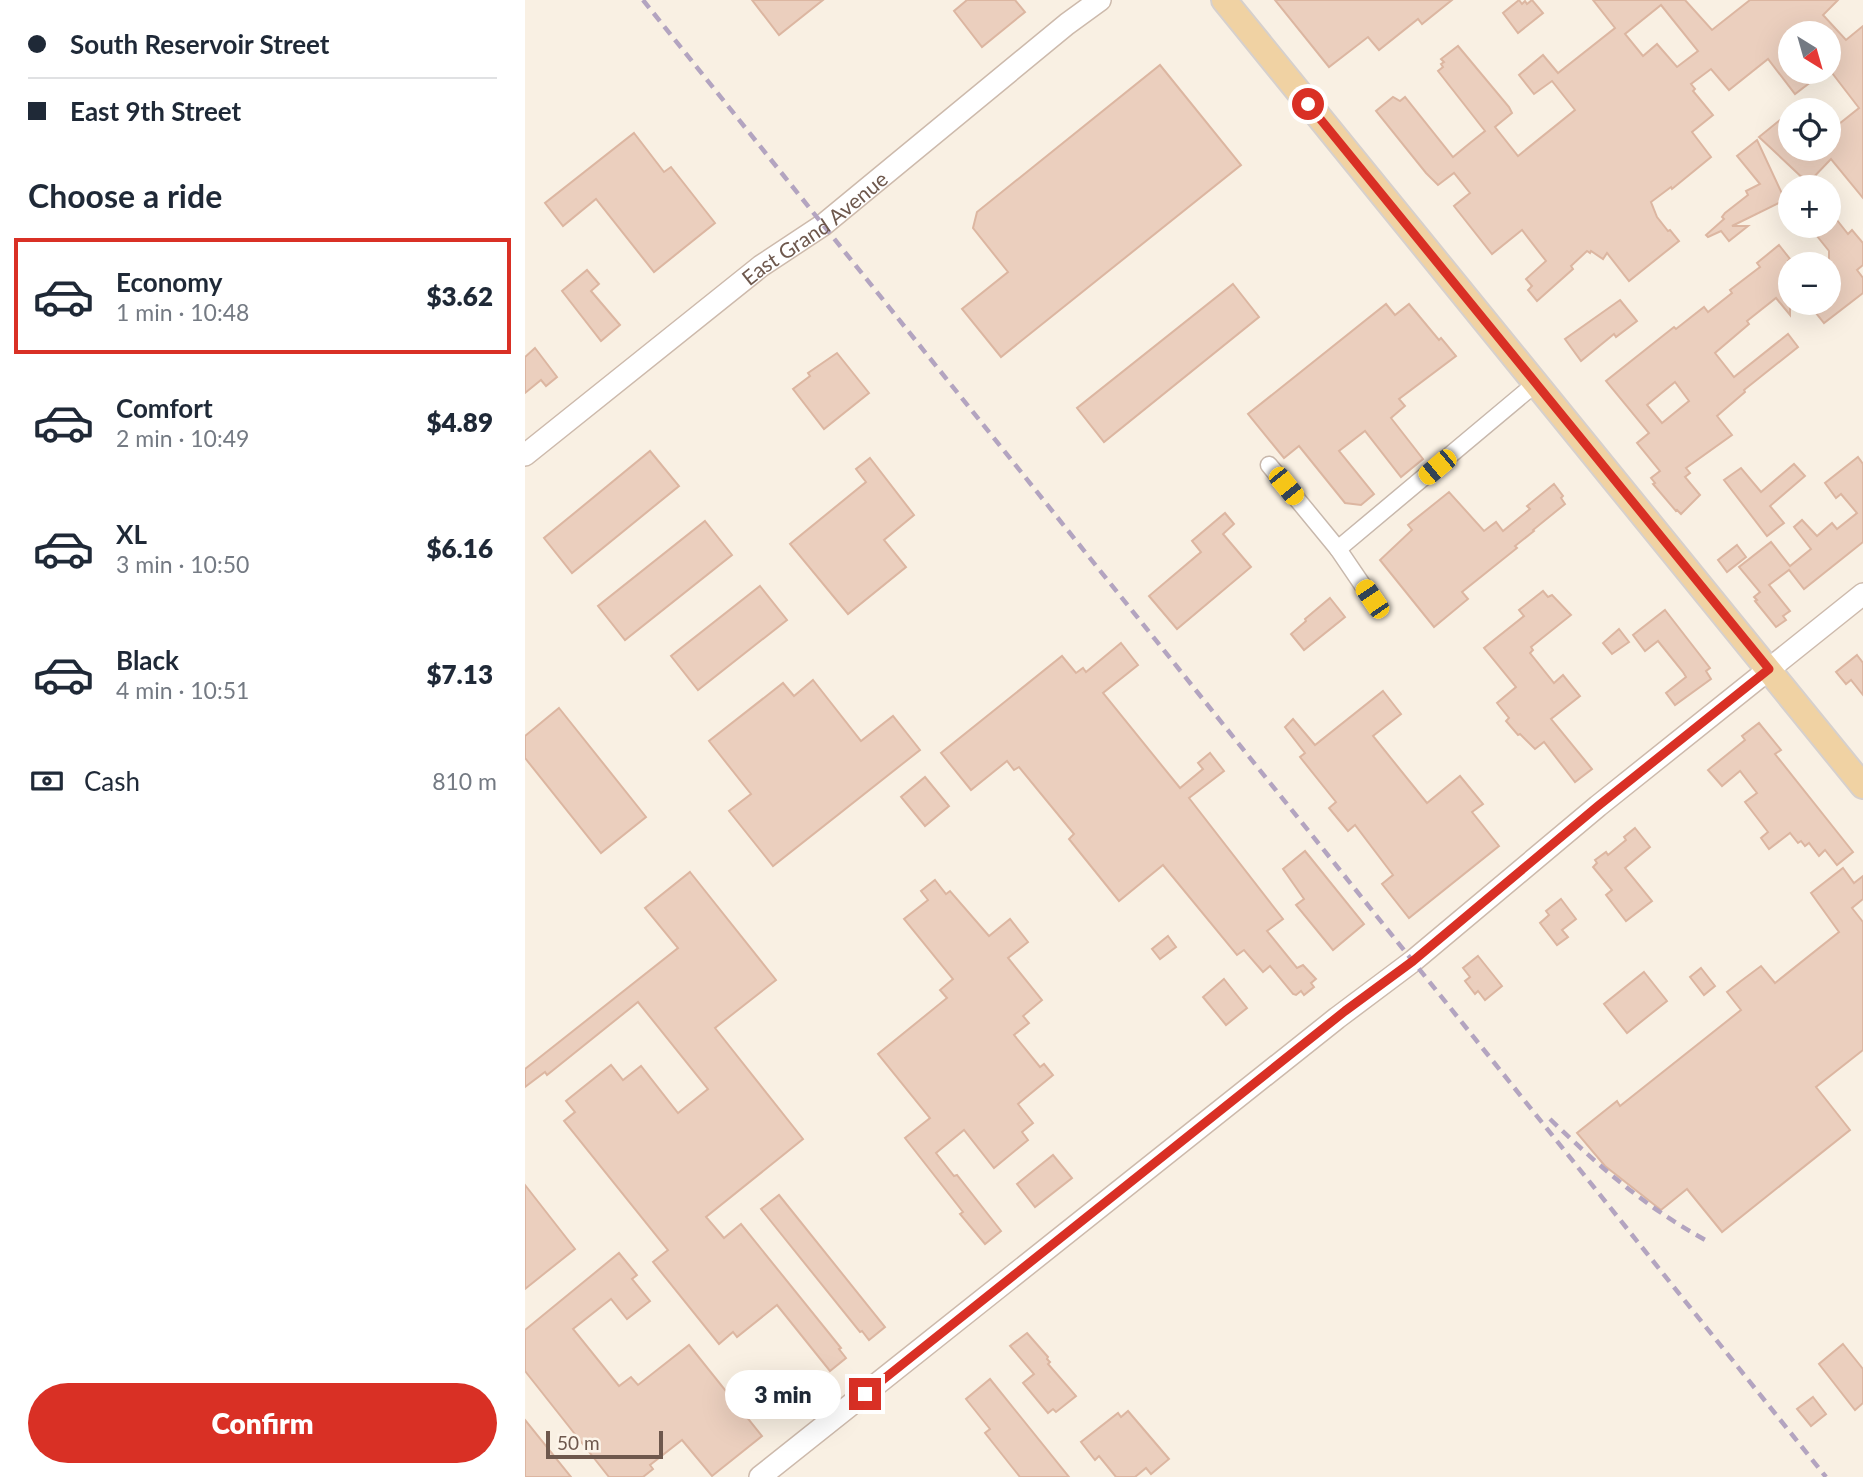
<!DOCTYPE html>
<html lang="en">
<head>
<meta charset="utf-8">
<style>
	:root { --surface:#fff; --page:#f6f6f7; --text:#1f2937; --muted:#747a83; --line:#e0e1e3; --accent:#d93025 }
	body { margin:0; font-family:Lato,sans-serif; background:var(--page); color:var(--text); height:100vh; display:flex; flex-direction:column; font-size:26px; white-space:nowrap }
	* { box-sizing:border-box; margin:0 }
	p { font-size:23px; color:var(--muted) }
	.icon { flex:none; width:38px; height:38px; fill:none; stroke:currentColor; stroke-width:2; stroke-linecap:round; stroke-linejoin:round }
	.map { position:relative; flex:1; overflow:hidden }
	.sheet { display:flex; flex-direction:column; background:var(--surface); width:525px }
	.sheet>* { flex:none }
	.banner { display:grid; align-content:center; height:154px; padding:0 28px; background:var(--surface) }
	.needle { width:46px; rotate:143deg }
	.buttons { position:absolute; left:1253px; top:21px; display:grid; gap:14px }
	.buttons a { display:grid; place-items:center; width:63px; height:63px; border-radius:50%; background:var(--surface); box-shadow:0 7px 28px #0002; font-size:35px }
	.scale { position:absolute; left:21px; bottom:18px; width:117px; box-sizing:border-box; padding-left:7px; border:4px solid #6e584d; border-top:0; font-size:19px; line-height:24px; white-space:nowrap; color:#6e584d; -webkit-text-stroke:5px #fcf4e9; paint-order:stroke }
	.end { position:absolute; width:32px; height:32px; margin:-16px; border:9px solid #d93025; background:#fff; box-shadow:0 0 0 4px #fff }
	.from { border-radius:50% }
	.bubble { position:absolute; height:49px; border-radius:24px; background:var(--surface); box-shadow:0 7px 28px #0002; font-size:23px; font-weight:800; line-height:49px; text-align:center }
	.car { position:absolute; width:21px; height:42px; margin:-21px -10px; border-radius:9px; box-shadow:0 0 5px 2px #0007; background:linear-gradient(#f5c518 24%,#345 0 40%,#f5c518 0 76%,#345 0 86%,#f5c518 0) }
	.banner b { display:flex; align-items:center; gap:24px; height:66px; font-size:26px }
	.banner b+b { border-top:2px solid var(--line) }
	.banner i { width:18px; height:18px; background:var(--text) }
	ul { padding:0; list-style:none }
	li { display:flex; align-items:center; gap:21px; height:116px; margin:0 14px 10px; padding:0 14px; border:4px solid transparent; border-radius:0px }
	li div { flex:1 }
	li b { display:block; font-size:26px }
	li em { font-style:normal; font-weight:800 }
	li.selected { border-color:var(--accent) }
	li>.icon { width:63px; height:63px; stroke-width:1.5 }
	h2 { padding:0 28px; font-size:32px; line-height:84px }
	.pay { display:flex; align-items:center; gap:18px; height:77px; padding:0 28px; font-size:26px }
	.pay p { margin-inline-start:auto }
	.button { display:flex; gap:14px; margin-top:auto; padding:14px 28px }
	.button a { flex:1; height:80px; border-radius:42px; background:var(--accent); color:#fff; font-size:28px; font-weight:800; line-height:80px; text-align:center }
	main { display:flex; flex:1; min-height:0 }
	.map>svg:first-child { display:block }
	.building { fill:#ebcfbe; stroke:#dcb6a1; stroke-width:2; fill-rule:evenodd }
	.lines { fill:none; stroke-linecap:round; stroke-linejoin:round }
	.street-casing { stroke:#c8b8ac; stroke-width:19 }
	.secondary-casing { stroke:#cdbaac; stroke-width:24 }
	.primary-casing { stroke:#d6d0cd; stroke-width:28 }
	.street { stroke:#fff; stroke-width:16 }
	.secondary { stroke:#fff; stroke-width:21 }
	.primary { stroke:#f0d2a3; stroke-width:24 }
	.rail { stroke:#b3a4c0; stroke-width:4.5; stroke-dasharray:10 7; stroke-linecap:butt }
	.route { stroke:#d93025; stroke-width:9 }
	.labels { text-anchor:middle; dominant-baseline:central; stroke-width:5; stroke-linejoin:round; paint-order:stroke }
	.street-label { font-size:21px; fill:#6e584d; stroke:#fcf4e9 }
</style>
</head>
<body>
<main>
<section class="sheet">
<div class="banner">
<b><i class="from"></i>South Reservoir Street</b>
<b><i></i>East 9th Street</b>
</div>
<h2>Choose a ride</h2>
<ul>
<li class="selected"><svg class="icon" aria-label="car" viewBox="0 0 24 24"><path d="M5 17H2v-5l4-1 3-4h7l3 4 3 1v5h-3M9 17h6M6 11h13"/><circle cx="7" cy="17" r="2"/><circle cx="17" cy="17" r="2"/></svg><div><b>Economy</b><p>1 min · 10:48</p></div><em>$3.62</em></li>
<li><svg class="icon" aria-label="car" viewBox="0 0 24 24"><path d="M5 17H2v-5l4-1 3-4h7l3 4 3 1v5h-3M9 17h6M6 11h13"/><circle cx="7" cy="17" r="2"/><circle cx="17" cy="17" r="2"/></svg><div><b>Comfort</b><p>2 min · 10:49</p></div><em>$4.89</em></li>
<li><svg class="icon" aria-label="car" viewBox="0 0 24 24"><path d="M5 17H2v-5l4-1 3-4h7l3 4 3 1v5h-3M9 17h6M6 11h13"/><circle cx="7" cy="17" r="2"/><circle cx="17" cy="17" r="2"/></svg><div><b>XL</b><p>3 min · 10:50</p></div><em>$6.16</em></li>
<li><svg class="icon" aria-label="car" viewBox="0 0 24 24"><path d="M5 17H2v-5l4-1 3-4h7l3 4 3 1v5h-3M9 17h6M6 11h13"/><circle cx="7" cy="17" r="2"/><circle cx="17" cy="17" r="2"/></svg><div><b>Black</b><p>4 min · 10:51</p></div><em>$7.13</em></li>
</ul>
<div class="pay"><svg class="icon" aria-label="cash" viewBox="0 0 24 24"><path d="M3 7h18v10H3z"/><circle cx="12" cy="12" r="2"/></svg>Cash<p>810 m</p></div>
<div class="button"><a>Confirm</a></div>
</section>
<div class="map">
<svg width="1338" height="1477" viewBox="0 0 1338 1477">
	<rect width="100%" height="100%" fill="#f9f0e3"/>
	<!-- building -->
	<g class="building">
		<polygon points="227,0 298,0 254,35"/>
		<polygon points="442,0 490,0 500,12 457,47 429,11"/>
		<polygon points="750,0 927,0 897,24 893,19 854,50 843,37 804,67"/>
		<polygon points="994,0 997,4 1000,1 1002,4 1007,0 1018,13 993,33 978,13"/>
		<path d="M1068,0H1160L1187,30L1225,0H1313L1298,15L1321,40L1338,26V198L1306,159L1283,183L1234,137L1265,112V149H1304V132L1334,108L1304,69V33H1265V72H1299L1270,94L1243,59L1204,90L1186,69L1166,84L1170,89L1168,91L1188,115L1167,132L1186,157L1147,189L1146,187L1126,202L1132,217L1143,231L1145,230L1154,241L1104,281L1082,253L1078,259L1066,251L1065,253L1062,251L1046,266L1048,269L1012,301L1003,290L1007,286L1001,279L1021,261L997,230L967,254L929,206L945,193L929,173L913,185L901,173L851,111L868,97L875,101L880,97L928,157L945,143L960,131L913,71L918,67L916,64L919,62L916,59L933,46L984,107L987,113L970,127L993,156L1050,110L1027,81L1009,94L994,75L1018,55L1033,73L1090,28ZM1136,5L1173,51L1152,67L1132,44L1118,56L1100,34Z"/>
		<polygon points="635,65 716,165 476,357 437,309 483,272 448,228 452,212"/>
		<polygon points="109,133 139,172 146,167 190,223 129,272 71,199 38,226 20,203"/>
		<polygon points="1232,140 1260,200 1207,226 1223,226 1204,241 1196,231 1183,237 1181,235 1199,219 1197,217 1200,213 1223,195 1221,191 1235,184 1212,156"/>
		<polygon points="1304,210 1323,234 1327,230 1338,243 1338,265 1332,270 1338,278 1338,293 1299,323 1283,303 1304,303 1304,251 1284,226 1304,226"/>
		<path d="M1254,245L1265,259L1263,261L1265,264V315L1251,298L1222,321L1224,324L1190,353L1209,377L1263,334L1273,347L1219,390L1220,392L1192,416L1207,435L1161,468L1165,473L1160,477L1175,495L1156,514L1152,510L1151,511L1128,484L1130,483L1126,478L1135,471L1112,443L1124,433L1081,381L1149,327L1151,329L1179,307L1183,312L1207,293L1205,290L1235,267L1232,263ZM1150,382L1164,401L1137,423L1122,405Z"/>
		<polygon points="62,270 74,284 66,291 95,325 76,341 37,291"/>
		<polygon points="708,284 734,317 579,442 552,408"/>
		<polygon points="1095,300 1112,321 1091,337 1089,334 1056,361 1040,339"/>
		<polygon points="861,304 870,315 884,304 914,340 916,338 931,356 874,399 880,406 866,418 898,459 876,477 840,431 814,451 849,494 836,505 820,503 774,446 759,458 723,414"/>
		<polygon points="10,348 32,377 21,386 16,380 0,393 0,357"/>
		<polygon points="312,353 344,393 299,429 268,389 285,376 283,373"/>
		<polygon points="125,451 154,486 47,573 19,538"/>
		<polygon points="1333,457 1338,464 1338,542 1279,589 1264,570 1244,585 1265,611 1258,616 1261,620 1251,627 1230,601 1232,600 1229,597 1235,592 1214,567 1246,542 1265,566 1286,549 1269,527 1277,520 1292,536 1307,523 1312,529 1332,513 1316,494 1311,498 1300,483"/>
		<polygon points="345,458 389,515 359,540 381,567 323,614 265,544 341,482 331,469"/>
		<polygon points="1269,464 1280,476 1245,506 1259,523 1242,536 1199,480 1216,468 1236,492"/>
		<polygon points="1029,484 1038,496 1036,498 1040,504 1008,530 1009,531 990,546 992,548 937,592 943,599 909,627 855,560 887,530 883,525 924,492 959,531 971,522 978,531 1005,509 1002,506"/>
		<polygon points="700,513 709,524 698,534 726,567 652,629 624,596 676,552 667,541"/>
		<polygon points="180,521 207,555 100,640 73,606"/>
		<polygon points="1212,545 1221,557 1202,572 1193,560"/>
		<polygon points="235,586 262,620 173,690 146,656"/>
		<polygon points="1018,591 1023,597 1027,595 1046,615 1006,647 1008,650 1005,653 1029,683 1038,675 1055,696 1026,719 1067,769 1050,782 1019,742 1010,749 995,734 993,735 981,721 984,718 972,703 991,687 959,648 999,616 994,610"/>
		<polygon points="805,598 820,617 779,650 766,634 781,621 780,619"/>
		<polygon points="1140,610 1185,668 1181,671 1186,679 1150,705 1141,693 1161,677 1158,672 1133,641 1120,651 1108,635"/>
		<polygon points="1094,629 1104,642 1087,654 1078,643"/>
		<polygon points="596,643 613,665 578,693 655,788 678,769 673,763 685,753 699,771 664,798 758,919 742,931 772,968 778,965 791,979 786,983 789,987 779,995 776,991 771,995 768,994 745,966 738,972 719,950 712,955 638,865 594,901 544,839 549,834 494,767 489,770 482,761 446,790 416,753 537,656 551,673 558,668 561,672"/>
		<polygon points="1332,655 1338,663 1338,695 1326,680 1321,684 1311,672"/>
		<polygon points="288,680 336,741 368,716 395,750 248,866 204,811 226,794 184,741 258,683 269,696"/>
		<polygon points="858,691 876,714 848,736 902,803 935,776 958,804 947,812 974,846 884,918 857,884 868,875 830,825 823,831 804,808 811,802 775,757 780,753 760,727 768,719 790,745"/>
		<polygon points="34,708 121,817 76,853 0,758 0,736"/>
		<polygon points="1234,723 1256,750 1250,754 1328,852 1312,865 1300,850 1294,856 1284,843 1280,846 1276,841 1273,843 1265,833 1244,849 1236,838 1243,832 1220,802 1232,793 1215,771 1197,786 1183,770 1220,740 1217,736"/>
		<polygon points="400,777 424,806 400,826 376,797"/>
		<polygon points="1110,828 1125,847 1100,868 1127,901 1101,921 1081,895 1087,890 1068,867 1072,863 1070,860 1081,852 1083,855 1101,840 1099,837"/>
		<polygon points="780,851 839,924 808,950 771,905 779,899 758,869"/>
		<polygon points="1318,868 1329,883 1338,876 1338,899 1327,908 1338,922 1338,1050 1291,1087 1325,1130 1197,1232 1162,1189 1136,1210 1080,1166 1052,1133 1092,1101 1095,1106 1216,1010 1202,992 1216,981 1236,966 1250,983 1314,932 1286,893"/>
		<polygon points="165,872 251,980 190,1028 278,1139 181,1217 199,1238 216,1224 316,1348 314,1349 321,1358 305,1371 252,1305 212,1337 208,1332 194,1344 128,1262 143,1250 39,1121 50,1112 41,1101 86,1065 98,1080 116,1066 153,1113 183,1089 113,1002 22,1075 20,1072 0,1087 0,1069 153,948 120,908"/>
		<polygon points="410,880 421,894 425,891 464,936 485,919 503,942 483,958 517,1000 498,1016 504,1023 489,1035 515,1067 519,1064 528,1075 493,1104 508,1123 497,1132 503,1140 469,1168 439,1130 411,1153 429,1176 432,1175 476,1231 460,1244 435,1214 438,1212 380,1138 405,1118 353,1054 422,998 415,990 428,979 379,919 403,900 396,891"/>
		<polygon points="1036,899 1051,919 1037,930 1043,937 1032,945 1015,923 1024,915 1021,911"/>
		<polygon points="643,936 651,947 635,959 627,949"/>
		<polygon points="953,956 977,986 960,1000 953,991 950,994 940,981 945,977 938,968"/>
		<polygon points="1176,968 1190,986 1179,995 1165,977"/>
		<polygon points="1119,972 1142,1001 1102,1033 1079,1004"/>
		<polygon points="699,979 722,1008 701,1025 678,997"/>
		<polygon points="528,1155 547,1178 510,1207 492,1184"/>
		<polygon points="0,1185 50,1249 0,1289"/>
		<polygon points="254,1195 360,1327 344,1340 337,1331 335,1332 236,1209"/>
		<polygon points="94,1253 112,1275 107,1279 125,1301 102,1319 86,1299 48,1329 94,1386 106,1377 113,1385 164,1345 237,1436 187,1476 157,1440 125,1465 128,1469 118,1477 84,1477 0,1371 0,1330"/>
		<polygon points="502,1333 523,1357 522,1359 525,1362 523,1364 551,1396 531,1412 528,1409 523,1413 498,1383 509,1374 485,1346"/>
		<polygon points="1318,1344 1338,1369 1338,1403 1330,1410 1294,1364"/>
		<polygon points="465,1379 544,1477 495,1477 460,1433 465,1429 441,1399"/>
		<polygon points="1288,1397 1301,1414 1286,1426 1272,1409"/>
		<polygon points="603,1411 644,1459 626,1474 621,1468 610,1477 591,1477 574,1456 570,1460 556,1442 593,1413 596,1417"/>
		<polygon points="0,1420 46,1477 0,1477"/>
	</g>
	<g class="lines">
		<!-- street casing -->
		<g class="street-casing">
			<g id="street">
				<polyline points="744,465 813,549 847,599"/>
				<polyline points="813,549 1010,384"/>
			</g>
		</g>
		<!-- secondary casing -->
		<g class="secondary-casing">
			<g id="secondary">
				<path id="s1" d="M0,455L236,266L298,225L542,24L575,0"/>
				<polyline points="235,1477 812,1018 888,961 1073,806 1338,594"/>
			</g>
		</g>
		<!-- primary casing -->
		<g class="primary-casing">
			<polyline id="primary" points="699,0 1338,786"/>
		</g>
		<!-- street -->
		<use href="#street" class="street"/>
		<!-- secondary -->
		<use href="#secondary" class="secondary"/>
		<!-- primary -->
		<use href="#primary" class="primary"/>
		<!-- rail -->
		<g class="rail">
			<polyline points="118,0 1301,1477"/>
			<path d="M1025,1119C1077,1169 1119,1206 1182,1241"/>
		</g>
	</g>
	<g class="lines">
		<!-- route -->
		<polyline class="route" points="340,1394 820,1011 888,961 1073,806 1244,669 783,104"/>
	</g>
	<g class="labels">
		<!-- street labels -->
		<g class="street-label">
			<text stroke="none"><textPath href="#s1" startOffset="368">East Grand Avenue</textPath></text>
		</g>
	</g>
</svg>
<div class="buttons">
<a><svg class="needle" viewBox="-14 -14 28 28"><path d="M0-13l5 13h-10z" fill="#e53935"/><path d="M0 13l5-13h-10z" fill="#747a83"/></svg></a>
<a><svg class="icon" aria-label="locate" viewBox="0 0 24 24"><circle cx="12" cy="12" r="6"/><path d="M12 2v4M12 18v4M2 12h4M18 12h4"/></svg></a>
<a>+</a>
<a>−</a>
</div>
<div class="scale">50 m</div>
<i class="end from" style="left:783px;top:104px"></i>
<i class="end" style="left:340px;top:1394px"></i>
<div class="bubble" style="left:200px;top:1370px;width:116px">3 min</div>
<i class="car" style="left:912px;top:467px;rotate:230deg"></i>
<i class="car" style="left:761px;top:486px;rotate:141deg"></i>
<i class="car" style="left:847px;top:599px;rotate:326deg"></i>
</div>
</main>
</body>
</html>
